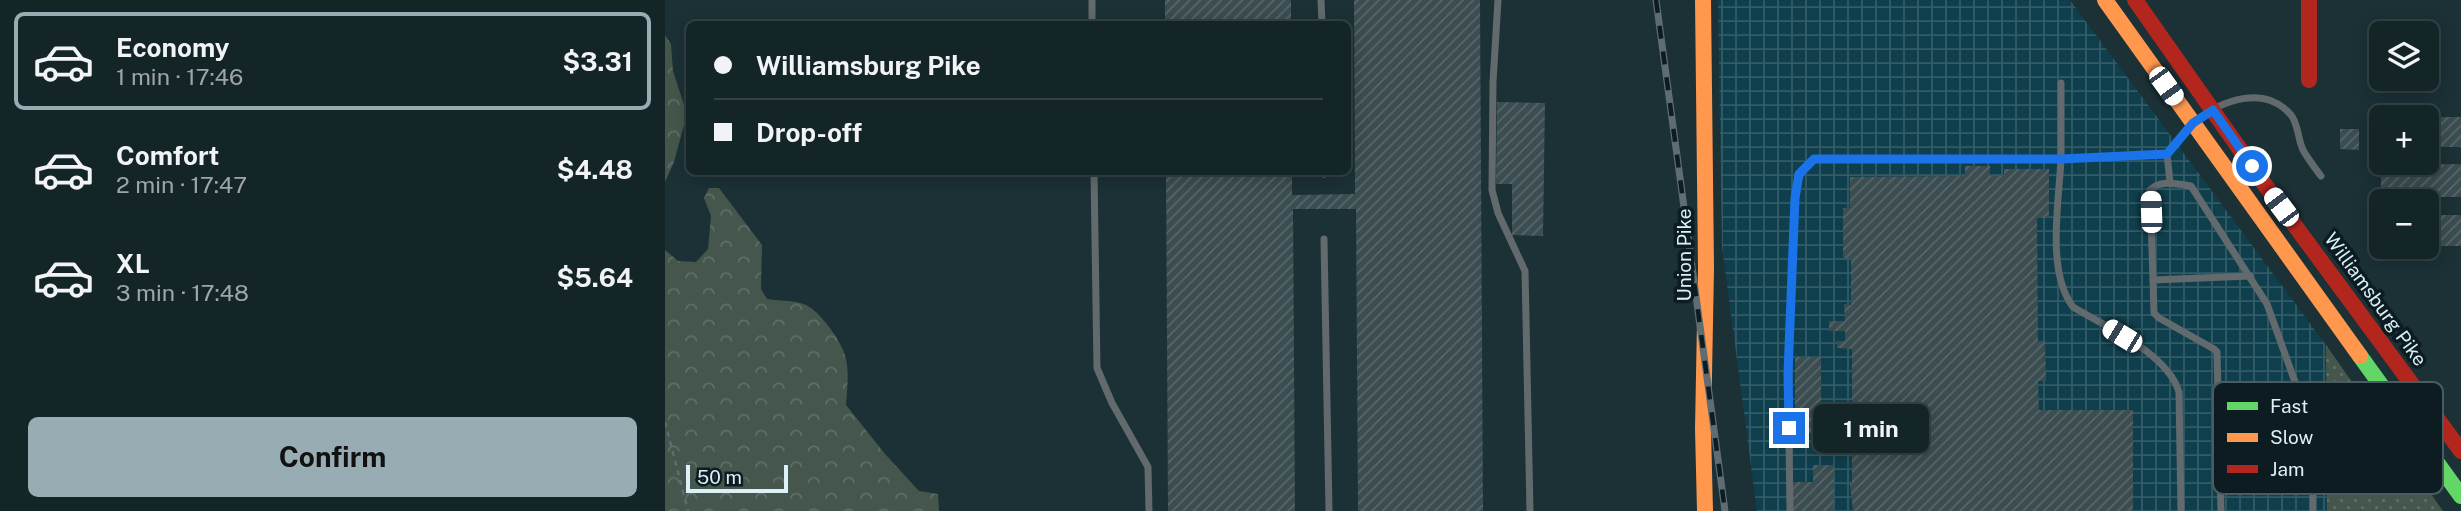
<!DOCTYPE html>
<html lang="en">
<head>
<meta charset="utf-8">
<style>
	:root { --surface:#142528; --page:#1d2d30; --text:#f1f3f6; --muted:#9da5a8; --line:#334245; --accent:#98adb3 }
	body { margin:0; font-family:"Public Sans",sans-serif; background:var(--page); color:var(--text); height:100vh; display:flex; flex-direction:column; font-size:26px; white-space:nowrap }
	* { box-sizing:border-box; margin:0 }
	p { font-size:23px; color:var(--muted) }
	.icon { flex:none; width:38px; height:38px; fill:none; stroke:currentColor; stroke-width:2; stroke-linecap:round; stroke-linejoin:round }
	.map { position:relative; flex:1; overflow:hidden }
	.drawer { display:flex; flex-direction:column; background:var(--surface); width:665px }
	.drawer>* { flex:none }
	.banner { position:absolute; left:21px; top:21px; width:665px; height:154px; border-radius:10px; box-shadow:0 4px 18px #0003,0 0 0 2px var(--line); display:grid; align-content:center; height:154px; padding:0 28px; background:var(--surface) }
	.tools { position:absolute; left:1704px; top:21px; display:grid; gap:14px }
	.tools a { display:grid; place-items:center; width:70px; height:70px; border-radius:10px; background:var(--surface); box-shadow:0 4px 18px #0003,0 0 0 2px var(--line); font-size:35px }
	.scale { position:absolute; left:21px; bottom:18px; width:102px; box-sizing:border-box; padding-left:7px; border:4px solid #dcf0f7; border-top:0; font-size:19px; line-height:24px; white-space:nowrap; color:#dcf0f7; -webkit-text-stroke:5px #0c1c21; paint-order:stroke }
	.end { position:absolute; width:32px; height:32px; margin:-16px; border:9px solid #1a73e8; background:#fff; box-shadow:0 0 0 4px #fff }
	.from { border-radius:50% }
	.bubble { position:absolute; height:49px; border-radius:10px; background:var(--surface); box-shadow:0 4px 18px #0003,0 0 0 2px var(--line); font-size:23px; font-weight:700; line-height:49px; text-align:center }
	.car { position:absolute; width:21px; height:42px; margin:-21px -10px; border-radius:9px; box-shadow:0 0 5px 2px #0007; background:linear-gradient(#fff 24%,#345 0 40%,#fff 0 76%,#345 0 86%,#fff 0) }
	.banner b { display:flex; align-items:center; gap:24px; height:66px; font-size:26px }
	.banner b+b { border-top:2px solid var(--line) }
	.banner i { width:18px; height:18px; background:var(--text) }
	ul { padding:12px 0 0; list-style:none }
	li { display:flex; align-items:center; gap:21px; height:98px; margin:0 14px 10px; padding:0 14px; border:4px solid transparent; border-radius:10px }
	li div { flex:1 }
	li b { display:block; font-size:26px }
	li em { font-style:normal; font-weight:700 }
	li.selected { border-color:var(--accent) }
	li>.icon { width:63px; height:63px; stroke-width:1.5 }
	.cta { display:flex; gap:14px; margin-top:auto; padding:14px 28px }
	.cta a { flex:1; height:80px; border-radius:10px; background:var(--accent); color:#111; font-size:28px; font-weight:700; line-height:80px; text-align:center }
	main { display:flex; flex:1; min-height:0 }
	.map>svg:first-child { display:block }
	.industrial { fill:url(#industrial-grid) }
	.grass { fill:url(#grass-dots) }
	.forest { fill:url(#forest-crowns) }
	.building { fill:url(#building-hatch) }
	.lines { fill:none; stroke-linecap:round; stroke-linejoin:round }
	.path { stroke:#616c70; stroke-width:2.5; stroke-dasharray:5 5; stroke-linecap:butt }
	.lane { stroke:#626a6e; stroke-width:7 }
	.fast { stroke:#63d668; stroke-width:16 }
	.slow { stroke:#ff974d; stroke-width:16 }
	.jam { stroke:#b3261e; stroke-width:16 }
	.rail-casing { stroke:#5f6c71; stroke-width:7 }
	.rail { stroke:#0c1c21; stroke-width:4.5; stroke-dasharray:13; stroke-linecap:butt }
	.route { stroke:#1a73e8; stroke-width:9 }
	.labels { text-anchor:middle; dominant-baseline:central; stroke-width:7; stroke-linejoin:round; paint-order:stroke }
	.street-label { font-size:19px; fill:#dcf0f7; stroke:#0c1c21 }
	.key { fill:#0c1c21; stroke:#4a5c61; stroke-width:2 }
	.key-label { font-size:19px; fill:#dcf0f7 }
</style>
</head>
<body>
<main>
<section class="drawer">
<ul>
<li class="selected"><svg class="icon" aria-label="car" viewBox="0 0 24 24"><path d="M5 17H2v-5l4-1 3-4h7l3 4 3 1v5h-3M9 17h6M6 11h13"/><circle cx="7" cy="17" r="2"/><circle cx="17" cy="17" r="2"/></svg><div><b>Economy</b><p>1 min · 17:46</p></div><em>$3.31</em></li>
<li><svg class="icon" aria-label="car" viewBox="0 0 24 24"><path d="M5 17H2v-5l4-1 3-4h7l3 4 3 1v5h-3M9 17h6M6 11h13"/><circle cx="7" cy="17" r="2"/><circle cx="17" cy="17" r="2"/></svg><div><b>Comfort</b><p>2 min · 17:47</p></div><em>$4.48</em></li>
<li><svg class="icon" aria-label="car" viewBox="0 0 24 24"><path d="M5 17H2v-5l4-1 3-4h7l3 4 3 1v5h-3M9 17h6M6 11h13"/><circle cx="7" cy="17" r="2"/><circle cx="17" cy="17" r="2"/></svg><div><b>XL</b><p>3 min · 17:48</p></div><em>$5.64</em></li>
</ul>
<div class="cta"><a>Confirm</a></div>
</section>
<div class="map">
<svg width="1796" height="511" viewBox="0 0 1796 511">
	<defs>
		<pattern id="industrial-grid" width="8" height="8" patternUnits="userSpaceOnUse" patternTransform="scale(1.75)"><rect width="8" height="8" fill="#0f3f4c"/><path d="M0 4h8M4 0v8" fill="none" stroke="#315b67"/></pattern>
		<pattern id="grass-dots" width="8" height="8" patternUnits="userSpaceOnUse" patternTransform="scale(1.75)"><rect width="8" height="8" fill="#45574c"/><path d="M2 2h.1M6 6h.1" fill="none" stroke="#5f6f67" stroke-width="1.8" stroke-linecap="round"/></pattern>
		<pattern id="forest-crowns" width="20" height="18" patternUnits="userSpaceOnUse" patternTransform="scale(1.75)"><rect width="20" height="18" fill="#45574c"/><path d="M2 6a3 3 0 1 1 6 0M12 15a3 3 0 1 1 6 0" fill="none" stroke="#5f6f67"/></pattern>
		<pattern id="building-hatch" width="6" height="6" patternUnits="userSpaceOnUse" patternTransform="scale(1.75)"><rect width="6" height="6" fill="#3b4d50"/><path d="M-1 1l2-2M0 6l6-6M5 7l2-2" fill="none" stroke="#57676a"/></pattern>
	</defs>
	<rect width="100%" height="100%" fill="#1b3136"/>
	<!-- industrial -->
	<polygon class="industrial" points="1053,0 1405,0 1661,345 1662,511 1092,511 1057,247"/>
	<!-- grass -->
	<polygon class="grass" points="1661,345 1778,511 1662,511"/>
	<!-- forest -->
	<g class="forest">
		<polygon points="0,35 6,44 8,71 22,114 9,162 0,182"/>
		<path d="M44,188H54L97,245L96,289L102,299C113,301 125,300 135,303C147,306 153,314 161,323C186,355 184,366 181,405L220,454L254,491L273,494L274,511H0V250L13,261L31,262L43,249L46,216L39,198Z"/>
	</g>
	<!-- building -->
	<g class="building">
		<rect x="500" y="0" width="126" height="24"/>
		<polygon points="689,0 815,0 818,511 693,511 691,209 628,209 630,511 503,511 501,172 627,172 627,195 690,194"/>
		<polygon points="832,102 880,103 878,236 847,235 847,184 831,184"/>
		<rect x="1762" y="117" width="34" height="30"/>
		<polygon points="1675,129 1694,129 1694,150 1675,149"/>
		<polygon points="1796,164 1796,197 1716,197 1716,165"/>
		<polygon points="1300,166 1325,166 1325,176 1339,176 1339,169 1384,169 1384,217 1372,218 1373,341 1380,341 1381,381 1373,381 1374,410 1468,410 1468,511 1188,511 1185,484 1187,484 1187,349 1172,348 1172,341 1180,341 1180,331 1164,331 1164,321 1180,321 1179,304 1186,305 1186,258 1178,258 1178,208 1185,208 1185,177 1300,176"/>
		<rect x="1762" y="215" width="34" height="31"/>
		<rect x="1130" y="357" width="26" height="76"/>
		<polygon points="1148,465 1169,465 1168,511 1128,511 1128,482 1148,482"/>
	</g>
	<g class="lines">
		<!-- path -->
		<polyline class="path" points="0,422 23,511"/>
		<!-- lane -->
		<g class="lane">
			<polyline points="427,0 427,24"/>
			<polyline points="656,0 657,24"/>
			<polyline points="833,0 828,82 827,190 833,213 860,271 865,511"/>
			<polyline points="1396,83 1396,159 1502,154"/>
			<polyline points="429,172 432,368 447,403 483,467 484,511"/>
			<polyline points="658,172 659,174"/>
			<path d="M1505,182L1502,154C1511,144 1519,130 1530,122C1556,100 1600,84 1626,115C1633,123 1633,140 1638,150C1643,159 1650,168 1656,176"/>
			<polyline points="659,239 664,511"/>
			<path d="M1488,280L1485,190C1496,179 1512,184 1526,186L1602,304L1634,393C1652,419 1691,391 1712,380"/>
			<polyline points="1554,393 1634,393"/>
			<polyline points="1555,437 1648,437"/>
			<polyline points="1555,477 1648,475"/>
			<path d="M1125,511L1123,373L1130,198C1133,180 1134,170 1149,159H1396C1394,202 1381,271 1408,307C1441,327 1502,353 1514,392L1516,511"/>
			<polyline points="1556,511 1552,352 1549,349 1494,318 1489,313 1488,280 1585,276"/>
			<polyline points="1648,511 1648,404"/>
		</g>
		<!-- fast -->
		<polyline class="fast" points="1695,356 1796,496"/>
		<!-- slow -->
		<g class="slow">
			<polyline points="1038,0 1041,268 1038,429 1040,511"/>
			<polyline points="1440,0 1695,356"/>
		</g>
		<!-- jam -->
		<g class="jam">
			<polyline points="1470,0 1600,185 1796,451"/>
			<polyline points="1644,0 1644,80"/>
		</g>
		<!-- rail casing -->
		<g class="rail-casing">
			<polyline id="rail" points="991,0 1060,511"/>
		</g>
		<!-- rail -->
		<use href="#rail" class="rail"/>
	</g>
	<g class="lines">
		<!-- route -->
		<polyline class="route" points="1124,428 1123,373 1130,198 1134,174 1149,159 1396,159 1502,154 1528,123 1548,110 1587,166"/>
	</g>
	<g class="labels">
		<!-- street labels -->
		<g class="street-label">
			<text transform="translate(1019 255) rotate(-90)">Union Pike</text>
			<text transform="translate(1711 299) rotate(54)">Williamsburg Pike</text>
		</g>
	</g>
	<!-- legend -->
	<rect x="1548" y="382" width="230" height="112" rx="10" class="key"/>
	<rect x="1562" y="402" width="31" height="8" fill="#63d668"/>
	<rect x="1562" y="433" width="31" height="9" fill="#ff974d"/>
	<rect x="1562" y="465" width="31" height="8" fill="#b3261e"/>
	<g class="key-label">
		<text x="1605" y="413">Fast</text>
		<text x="1605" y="444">Slow</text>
		<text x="1605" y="476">Jam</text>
	</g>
</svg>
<div class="tools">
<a><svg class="icon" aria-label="layers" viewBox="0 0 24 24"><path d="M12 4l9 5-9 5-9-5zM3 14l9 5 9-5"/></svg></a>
<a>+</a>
<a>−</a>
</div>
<div class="scale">50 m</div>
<i class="end from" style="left:1587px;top:166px"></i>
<i class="end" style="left:1124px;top:428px"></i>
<div class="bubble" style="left:1148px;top:404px;width:116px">1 min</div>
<i class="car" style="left:1501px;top:86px;rotate:144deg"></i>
<i class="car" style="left:1616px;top:207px;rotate:323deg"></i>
<i class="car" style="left:1486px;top:212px;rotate:358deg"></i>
<i class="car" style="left:1457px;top:336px;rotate:301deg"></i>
<div class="banner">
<b><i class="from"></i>Williamsburg Pike</b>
<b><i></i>Drop-off</b>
</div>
</div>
</main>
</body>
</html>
